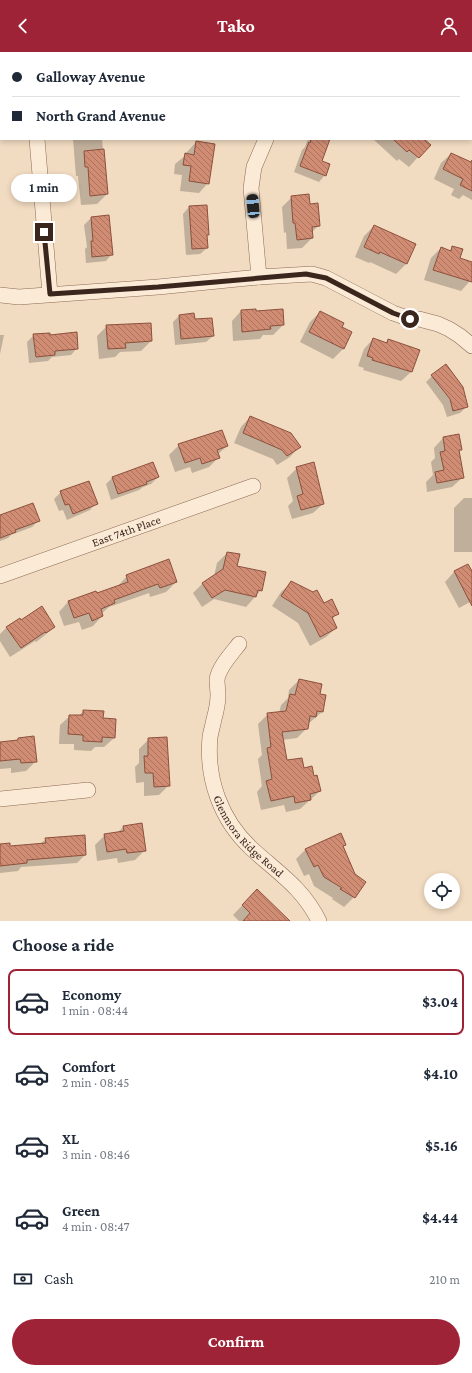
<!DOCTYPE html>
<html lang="en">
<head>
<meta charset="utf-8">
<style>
	:root { --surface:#fff; --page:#f2f2f3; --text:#1f2937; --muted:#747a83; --line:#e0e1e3; --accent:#9e2336 }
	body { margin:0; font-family:"Crimson Pro",serif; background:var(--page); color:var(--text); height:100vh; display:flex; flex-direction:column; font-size:15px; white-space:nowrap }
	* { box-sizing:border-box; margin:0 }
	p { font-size:13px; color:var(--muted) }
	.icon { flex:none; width:22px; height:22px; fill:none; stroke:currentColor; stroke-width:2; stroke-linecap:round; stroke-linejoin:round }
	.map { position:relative; height:869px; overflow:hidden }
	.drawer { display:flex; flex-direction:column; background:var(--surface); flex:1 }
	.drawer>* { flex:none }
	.top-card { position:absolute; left:0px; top:0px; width:472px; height:88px; box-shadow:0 2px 6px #0003; display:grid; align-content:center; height:88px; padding:0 12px; background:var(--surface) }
	.buttons { position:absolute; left:424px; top:821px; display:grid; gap:8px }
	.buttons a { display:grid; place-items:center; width:36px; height:36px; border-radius:50%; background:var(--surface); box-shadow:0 2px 6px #0003; font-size:20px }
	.end { position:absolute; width:18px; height:18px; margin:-9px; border:5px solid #3a261d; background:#fff; box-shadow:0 0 0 2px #fff }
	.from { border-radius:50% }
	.bubble { position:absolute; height:28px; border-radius:14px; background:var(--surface); box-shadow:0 2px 6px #0003; font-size:13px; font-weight:700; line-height:28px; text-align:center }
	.car { position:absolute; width:12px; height:24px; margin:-12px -6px; border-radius:5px; box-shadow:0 0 3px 1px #0007; background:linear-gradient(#222 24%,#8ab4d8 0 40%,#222 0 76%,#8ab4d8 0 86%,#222 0) }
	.top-card b { display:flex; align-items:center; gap:14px; height:38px; font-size:15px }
	.top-card b+b { border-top:1px solid var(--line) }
	.top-card i { width:10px; height:10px; background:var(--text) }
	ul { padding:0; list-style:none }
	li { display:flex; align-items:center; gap:12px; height:66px; margin:0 8px 6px; padding:0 4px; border:2px solid transparent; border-radius:8px }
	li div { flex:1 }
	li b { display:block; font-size:15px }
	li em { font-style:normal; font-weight:700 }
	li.on { border-color:var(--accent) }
	li>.icon { width:36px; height:36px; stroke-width:1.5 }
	h2 { padding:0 12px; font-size:18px; line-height:48px }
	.pay { display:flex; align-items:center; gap:10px; height:44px; padding:0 12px; font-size:15px }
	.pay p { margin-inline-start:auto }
	.action { display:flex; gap:8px; margin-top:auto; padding:8px 12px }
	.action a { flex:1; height:46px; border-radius:24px; background:var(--accent); color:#fff; font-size:16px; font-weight:700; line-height:46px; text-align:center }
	header { display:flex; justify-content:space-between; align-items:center; height:52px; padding:0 12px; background:var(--accent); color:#fff; font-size:18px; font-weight:700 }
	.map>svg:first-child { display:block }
	.shadow { fill:#0003 }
	.building { fill:url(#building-back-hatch); stroke:#8c503c }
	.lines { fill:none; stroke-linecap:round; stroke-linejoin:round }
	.minor-casing { stroke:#8b6b57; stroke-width:16 }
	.minor { stroke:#fbead5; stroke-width:15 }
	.route { stroke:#3a261d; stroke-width:5 }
	.labels { text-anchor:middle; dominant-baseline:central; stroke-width:4; stroke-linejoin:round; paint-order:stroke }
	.street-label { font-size:12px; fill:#3a261d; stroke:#f7e7d1 }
</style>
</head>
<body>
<header><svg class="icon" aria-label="back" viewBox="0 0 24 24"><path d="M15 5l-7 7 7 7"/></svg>Tako<svg class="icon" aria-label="person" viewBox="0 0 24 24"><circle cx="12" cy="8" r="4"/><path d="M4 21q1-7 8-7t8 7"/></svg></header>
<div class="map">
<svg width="472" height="869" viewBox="0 0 472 869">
	<defs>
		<pattern id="building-back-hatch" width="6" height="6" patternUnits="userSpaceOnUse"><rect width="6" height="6" fill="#d18d74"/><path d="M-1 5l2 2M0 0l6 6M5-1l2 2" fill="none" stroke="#ab735f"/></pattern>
	</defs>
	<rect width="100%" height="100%" fill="#f1dbc1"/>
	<!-- shadow -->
	<g class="shadow">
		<polygon points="69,0 98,0 98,1 70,1"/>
		<polygon points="258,0 274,0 273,1"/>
		<polygon points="466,0 472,0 472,20 471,1 466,1"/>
		<polygon points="73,87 102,87 107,142 97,152 81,153 78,124 76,124"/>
		<polygon points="308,87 329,87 321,109 325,123 319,130 294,120 302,98 305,95"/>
		<polygon points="375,87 423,87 418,105 409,115 399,107 397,109 374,88"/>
		<polygon points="196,90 208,131 199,141 180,139 182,123 174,122 175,112 186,103 187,100"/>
		<polygon points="451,102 472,112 472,148 463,143 459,147 451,143 454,137 434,127 441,111"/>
		<polygon points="292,145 309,153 319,173 311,181 312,186 302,196 287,197 286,180 284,181 282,155"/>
		<polygon points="189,155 208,182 206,184 207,196 200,202 186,203 183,162"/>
		<polygon points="109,164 112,202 106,209 86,211 85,197 87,195 84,173 91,166"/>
		<polygon points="374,174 415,192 406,212 396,222 370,210 369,211 355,205 364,184"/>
		<polygon points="453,195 459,206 472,211 472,224 470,229 461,239 424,228 431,206 441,196 449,199"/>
		<polygon points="241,259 255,260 283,273 273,283 263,283 260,287 233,289 232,269"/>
		<polygon points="320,260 341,275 351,280 343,297 333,307 300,290 310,270"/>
		<polygon points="179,264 194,268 213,284 206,290 175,293 173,270"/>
		<polygon points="150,272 151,289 141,299 120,300 115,305 99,307 97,284 107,274"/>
		<polygon points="0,283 4,283 0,302"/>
		<polygon points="34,283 49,284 77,296 71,303 52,305 48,309 29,311 27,290"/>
		<polygon points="373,287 385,291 388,288 418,299 411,320 401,329 363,318 364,316 358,314 364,297"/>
		<polygon points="432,324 467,354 460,361 447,365 443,353 426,330"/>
		<polygon points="250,365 299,395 290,405 277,413 273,407 234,391 241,375"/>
		<polygon points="443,386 461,397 458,400 462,426 452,435 427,440 426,430 433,423 431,410 435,406 434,396"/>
		<polygon points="179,393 227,394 217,403 218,406 209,415 192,421 190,415 175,420 169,403"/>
		<polygon points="153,411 158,425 151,432 143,435 139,438 111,448 106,432 112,426"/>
		<polygon points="297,416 323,452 313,461 292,467 288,454 293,449 287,426"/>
		<polygon points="61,440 96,451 90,458 67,468 63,458 59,459 54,447"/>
		<polygon points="464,446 472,446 472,500 454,500 454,456"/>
		<polygon points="0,464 38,469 32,475 11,483 8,486 0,489"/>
		<polygon points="227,501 236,515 261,538 246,555 214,547 202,555 193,541 202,532 214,524 217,511"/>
		<polygon points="467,513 472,521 472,549 459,556 445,530 454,520"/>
		<polygon points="127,524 176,530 166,540 150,545 149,541 109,555 101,562 102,564 93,574 82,578 79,570 64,574 59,560 68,550 96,540 96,542 117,535"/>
		<polygon points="291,531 338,561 332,567 336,576 326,585 310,594 298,571 272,554 281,540"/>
		<polygon points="21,569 54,575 44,584 36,590 35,589 10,605 0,589 0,582 7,575"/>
		<polygon points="299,628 319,643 325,644 322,660 308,672 307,676 297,686 282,688 286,710 314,725 320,739 300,757 286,760 284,753 261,758 257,740 262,734 258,707 262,703 258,672 268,662 279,661 281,653 288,646 289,638"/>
		<polygon points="84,659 102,667 114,686 104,695 95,695 91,699 74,698 74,692 59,692 60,673 70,664 78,664"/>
		<polygon points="18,687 36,709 26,719 11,721 11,716 0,717 0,691 16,689"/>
		<polygon points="149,687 169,733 159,743 144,744 144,730 136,731 135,715 139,711 139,697"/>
		<polygon points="123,775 145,798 135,808 118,811 117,806 97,809 95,793 105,783 117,781"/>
		<polygon points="46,787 85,803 77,811 21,815 18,819 0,821 0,793 10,795 40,792"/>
		<polygon points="345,793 342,796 354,845 344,855 332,847 333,846 314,834 309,822 304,824 296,807 306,797"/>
		<polygon points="257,838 284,869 239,869 233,863"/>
	</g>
	<!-- building -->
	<g class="building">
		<polygon points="311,87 330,87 322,109 330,112 326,124 300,114 309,90 310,91"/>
		<polygon points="393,87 424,87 431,93 419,106 409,98 407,100"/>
		<polygon points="196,89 215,92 209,132 189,129 191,114 183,113 185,101 194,103"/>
		<polygon points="104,97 108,142 90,144 88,115 85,115 84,99"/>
		<polygon points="451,101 471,110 472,108 472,139 460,133 463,127 443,117"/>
		<polygon points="309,142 310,152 318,151 320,174 312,175 313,186 297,188 295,171 293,171 291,144"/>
		<polygon points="207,153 209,183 207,183 208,196 192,197 189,154"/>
		<polygon points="109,163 113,203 92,205 91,189 93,189 91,165"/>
		<polygon points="374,173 416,192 407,212 380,200 379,202 364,195"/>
		<polygon points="452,194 463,197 460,206 472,210 472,230 433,218 441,195 451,199"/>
		<polygon points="256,257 256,259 283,257 284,273 270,274 271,277 242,280 241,258"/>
		<polygon points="320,259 344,271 342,275 352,280 344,297 309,280"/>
		<polygon points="194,261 195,267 212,266 214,284 181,287 179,263"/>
		<polygon points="151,271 152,289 125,291 126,296 108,297 106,273"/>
		<polygon points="77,280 78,297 55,299 55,303 36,305 33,282 50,281 50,283"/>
		<polygon points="373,286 387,291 388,287 420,298 412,320 372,308 373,306 367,304"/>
		<polygon points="446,312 463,335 468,355 453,359 450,347 431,323"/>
		<polygon points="250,364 291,381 301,395 287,404 282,398 243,381"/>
		<polygon points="222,378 228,394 217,398 220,406 202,412 200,406 185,411 178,392"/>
		<polygon points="459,382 462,398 459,398 464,426 437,431 435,420 444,418 440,400 445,399 443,385"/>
		<polygon points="153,410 159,425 146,430 147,432 118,442 112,425"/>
		<polygon points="314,410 324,452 301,458 297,444 303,442 296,415"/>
		<polygon points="89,429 98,452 73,462 69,452 65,453 60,439"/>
		<polygon points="33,451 40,469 15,478 16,480 0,486 0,463"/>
		<polygon points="227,500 240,502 237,514 266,520 262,539 258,538 256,545 225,538 212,546 202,531 223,517"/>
		<polygon points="169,507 177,530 160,536 158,532 114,548 115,551 101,557 103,564 92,569 89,561 74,566 68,549 96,539 97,541 128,530 126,523"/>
		<polygon points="468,512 472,519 472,554 454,519"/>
		<polygon points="291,529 313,540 317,538 324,551 332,547 339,562 332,565 337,576 320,585 308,561 281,544"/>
		<polygon points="42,554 55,575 46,581 45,580 21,596 6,575 20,566 21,568"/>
		<polygon points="299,627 322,632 320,642 326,643 323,660 317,659 316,665 310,664 308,677 282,680 287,708 302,706 304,716 312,714 314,724 317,723 321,739 310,742 311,748 295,751 294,744 271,749 266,729 272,727 267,696 271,695 267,661 286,659 290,642 295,643"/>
		<polygon points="83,658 104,659 103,666 116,667 115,686 102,685 102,690 83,689 83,683 68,682 69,663 83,663"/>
		<polygon points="34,684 37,710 21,711 20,707 0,709 0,690 18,688 18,686"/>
		<polygon points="167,685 170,734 154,735 153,721 145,721 144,704 148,704 148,686"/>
		<polygon points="142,771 146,799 127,801 126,797 107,800 104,782 124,779 123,774"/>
		<polygon points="341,781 346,793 343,794 355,822 366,830 355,846 340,837 342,836 324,825 318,813 314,815 305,797"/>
		<polygon points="85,783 86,803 27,808 27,811 0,814 0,792 10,791 10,794 46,791 45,786"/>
		<polygon points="257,837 290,869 243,869 250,861 242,853"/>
	</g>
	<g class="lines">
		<!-- minor casing -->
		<g class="minor-casing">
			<g id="minor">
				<polyline points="26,0 27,1"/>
				<polyline points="409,0 409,1"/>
				<polyline points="309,1 310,0"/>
				<polyline points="471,57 472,58"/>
				<polyline points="37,87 50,242"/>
				<polyline points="259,225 251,136 254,115 266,87"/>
				<polyline points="0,243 19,245 158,235 259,225 312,222 326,226 393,261 410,267 419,267 438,272 449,277 460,284 472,294"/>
				<path id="s1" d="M0,524L253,434"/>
				<path id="s2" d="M239,592C232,601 218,616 217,628C217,633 218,638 218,643C218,651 216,660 214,667C213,673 211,679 210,685C206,727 221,768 251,796C278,821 302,835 319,869"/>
				<polyline points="0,747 88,738"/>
			</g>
		</g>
		<!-- minor -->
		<use href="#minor" class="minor"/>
	</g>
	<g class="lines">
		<!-- route -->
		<polyline class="route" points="44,180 50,242 158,235 306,222 326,226 393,261 410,267"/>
	</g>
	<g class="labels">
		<!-- street labels -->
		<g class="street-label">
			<text stroke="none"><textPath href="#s1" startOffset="134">East 74th Place</textPath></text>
			<text stroke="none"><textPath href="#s2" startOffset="212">Glenmora Ridge Road</textPath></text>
		</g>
	</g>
</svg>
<div class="buttons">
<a><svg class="icon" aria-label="locate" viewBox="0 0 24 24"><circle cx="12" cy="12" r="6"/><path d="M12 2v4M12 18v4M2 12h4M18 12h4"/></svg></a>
</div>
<i class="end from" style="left:410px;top:267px"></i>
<i class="end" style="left:44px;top:180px"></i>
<div class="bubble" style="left:11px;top:122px;width:66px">1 min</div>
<i class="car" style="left:253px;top:154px;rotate:355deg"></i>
<div class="top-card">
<b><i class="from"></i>Galloway Avenue</b>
<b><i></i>North Grand Avenue</b>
</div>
</div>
<section class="drawer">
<h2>Choose a ride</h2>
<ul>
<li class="on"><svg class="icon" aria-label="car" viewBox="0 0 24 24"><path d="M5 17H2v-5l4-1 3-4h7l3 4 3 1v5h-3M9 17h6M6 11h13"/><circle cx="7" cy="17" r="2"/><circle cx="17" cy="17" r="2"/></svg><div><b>Economy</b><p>1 min · 08:44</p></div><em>$3.04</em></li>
<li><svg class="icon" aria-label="car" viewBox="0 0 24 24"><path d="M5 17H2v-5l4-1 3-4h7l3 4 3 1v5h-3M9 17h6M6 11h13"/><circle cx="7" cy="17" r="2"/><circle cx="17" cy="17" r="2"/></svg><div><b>Comfort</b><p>2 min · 08:45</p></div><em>$4.10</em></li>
<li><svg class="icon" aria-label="car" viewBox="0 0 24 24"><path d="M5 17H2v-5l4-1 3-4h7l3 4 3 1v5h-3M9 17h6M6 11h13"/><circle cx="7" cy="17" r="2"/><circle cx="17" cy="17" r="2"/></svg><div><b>XL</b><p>3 min · 08:46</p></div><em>$5.16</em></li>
<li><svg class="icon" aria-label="car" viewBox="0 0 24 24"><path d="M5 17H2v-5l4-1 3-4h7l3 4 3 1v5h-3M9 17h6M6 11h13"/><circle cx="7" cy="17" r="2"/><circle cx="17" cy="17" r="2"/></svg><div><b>Green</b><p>4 min · 08:47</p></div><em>$4.44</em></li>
</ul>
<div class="pay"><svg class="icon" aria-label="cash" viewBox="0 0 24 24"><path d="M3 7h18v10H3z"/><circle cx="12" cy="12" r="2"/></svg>Cash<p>210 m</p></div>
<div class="action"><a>Confirm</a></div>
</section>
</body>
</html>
